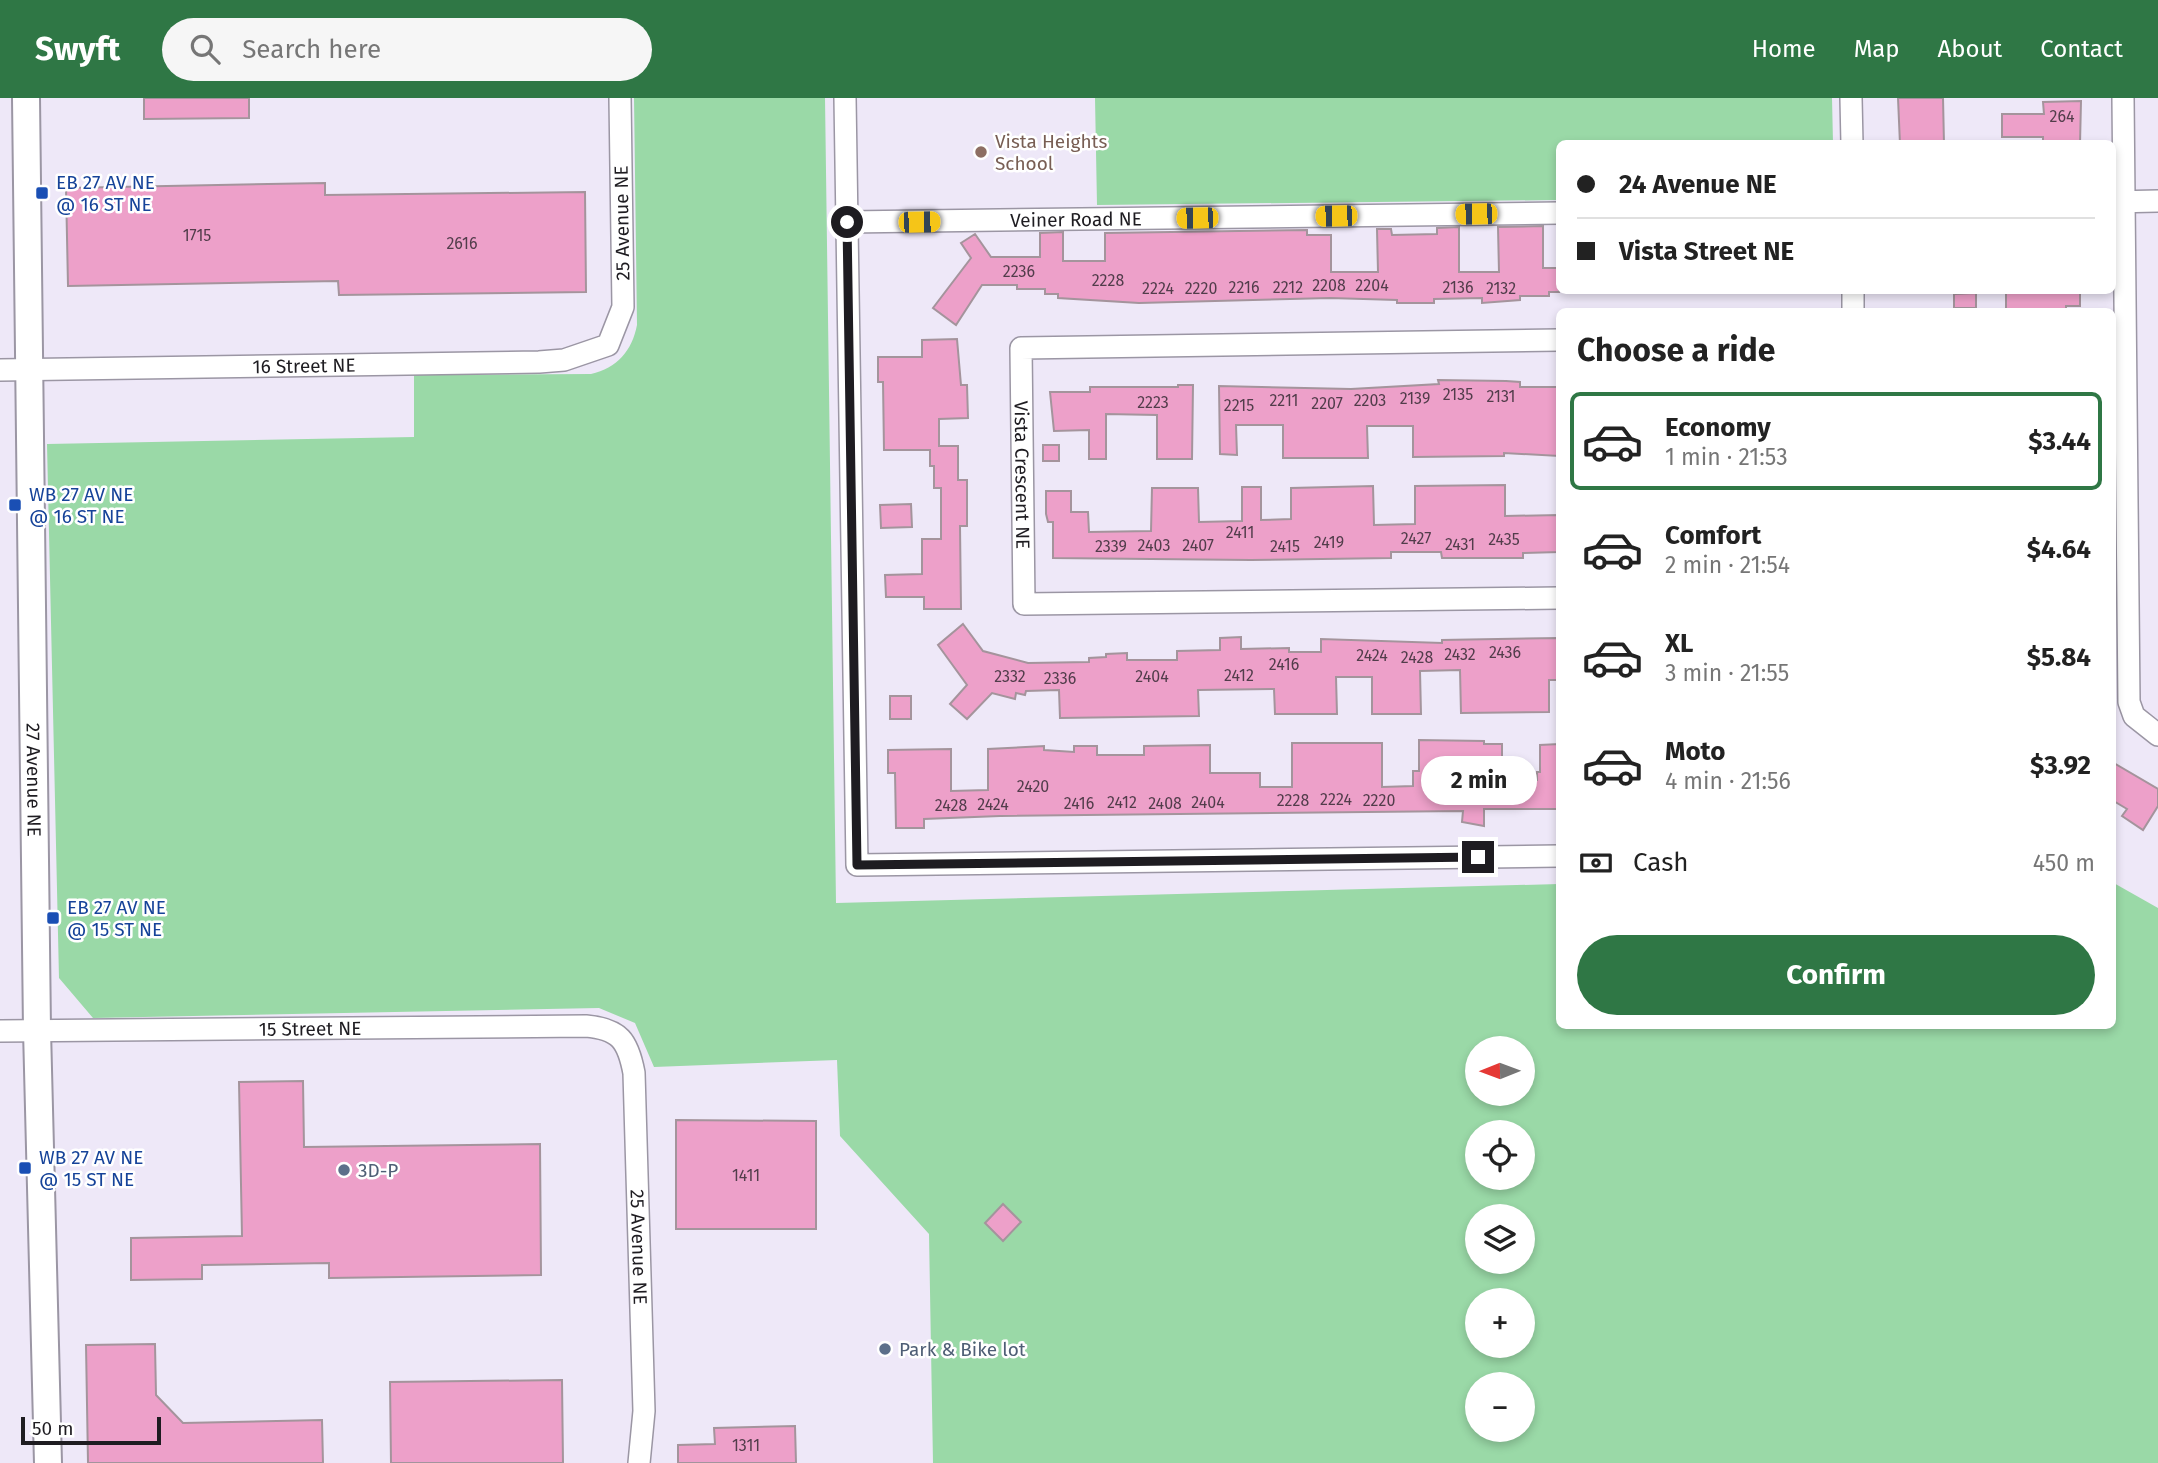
<!DOCTYPE html>
<html lang="en">
<head>
<meta charset="utf-8">
<style>
	:root { --surface:#fff; --page:#f6f6f6; --text:#222; --muted:#767676; --line:#e0e0e0; --accent:#2f7745 }
	body { margin:0; font-family:"Fira Sans",sans-serif; background:var(--page); color:var(--text); height:100vh; display:flex; flex-direction:column; font-size:26px; white-space:nowrap }
	* { box-sizing:border-box; margin:0 }
	p { font-size:23px; color:var(--muted) }
	.icon { flex:none; width:38px; height:38px; fill:none; stroke:currentColor; stroke-width:2; stroke-linecap:round; stroke-linejoin:round }
	.map { position:relative; flex:1; overflow:hidden }
	.panel { position:absolute; left:1556px; top:210px; width:560px; height:721px; display:flex; flex-direction:column; background:var(--surface); border-radius:10px; box-shadow:0 4px 10px #0003 }
	.panel>* { flex:none }
	.hud { position:absolute; left:1556px; top:42px; width:560px; height:154px; border-radius:10px; box-shadow:0 4px 10px #0003; display:grid; align-content:center; height:154px; padding:0 21px; background:var(--surface) }
	.needle { width:46px; rotate:269deg }
	.buttons { position:absolute; left:1465px; top:938px; display:grid; gap:14px }
	.buttons a { display:grid; place-items:center; width:70px; height:70px; border-radius:50%; background:var(--surface); box-shadow:0 4px 10px #0003; font-size:35px }
	.scale { position:absolute; left:21px; bottom:18px; width:140px; box-sizing:border-box; padding-left:7px; border:4px solid #1e1c21; border-top:0; font-size:19px; line-height:24px; white-space:nowrap; color:#1e1c21; -webkit-text-stroke:5px #fff; paint-order:stroke }
	.end { position:absolute; width:32px; height:32px; margin:-16px; border:9px solid #1e1c21; background:#fff; box-shadow:0 0 0 4px #fff }
	.from { border-radius:50% }
	.bubble { position:absolute; height:49px; border-radius:24px; background:var(--surface); box-shadow:0 4px 10px #0003; font-size:23px; font-weight:700; line-height:49px; text-align:center }
	.car { position:absolute; width:21px; height:42px; margin:-21px -10px; border-radius:9px; box-shadow:0 0 5px 2px #0007; background:linear-gradient(#f5c518 24%,#345 0 40%,#f5c518 0 76%,#345 0 86%,#f5c518 0) }
	.hud b { display:flex; align-items:center; gap:24px; height:66px; font-size:26px }
	.hud b+b { border-top:2px solid var(--line) }
	.hud i { width:18px; height:18px; background:var(--text) }
	ul { padding:0; list-style:none }
	li { display:flex; align-items:center; gap:21px; height:98px; margin:0 14px 10px; padding:0 7px; border:4px solid transparent; border-radius:10px }
	li div { flex:1 }
	li b { display:block; font-size:26px }
	li em { font-style:normal; font-weight:700 }
	li.on { border-color:var(--accent) }
	li>.icon { width:63px; height:63px; stroke-width:1.5 }
	h2 { padding:0 21px; font-size:32px; line-height:84px }
	.pay { display:flex; align-items:center; gap:18px; height:77px; padding:0 21px; font-size:26px }
	.pay p { margin-inline-start:auto }
	.primary-button { display:flex; gap:14px; margin-top:auto; padding:14px 21px }
	.primary-button a { flex:1; height:80px; border-radius:42px; background:var(--accent); color:#fff; font-size:28px; font-weight:700; line-height:80px; text-align:center }
	header { display:flex; align-items:center; gap:42px; box-sizing:border-box; height:98px; padding:0 35px; background:var(--accent); color:#fff }
	header strong { font-size:33px }
	nav { display:flex; gap:38px; margin-inline-start:auto; font-size:24px }
	.search { width:490px; height:63px; background:var(--page); display:flex; align-items:center; gap:18px; box-sizing:border-box; padding:0 24px; border-radius:38px; color:var(--muted); font-size:26px }
	.map>svg:first-child { display:block }
	.green { fill:#9ad9a7; fill-rule:evenodd }
	.building { fill:#eda0c9; stroke:#a4949c; stroke-width:2 }
	.lines { fill:none; stroke-linecap:round; stroke-linejoin:round }
	.minor-casing { stroke:#9b96a4; stroke-width:24 }
	.tertiary-casing { stroke:#9b96a4; stroke-width:30 }
	.minor { stroke:#fff; stroke-width:21 }
	.tertiary { stroke:#fff; stroke-width:26 }
	.route { stroke:#1e1c21; stroke-width:9 }
	.education-dot { fill:#8d6e63; stroke:#fff; stroke-width:2.5 }
	.transit-dot { fill:#1a4fb4; stroke:#fff; stroke-width:2.5 }
	.service-dot { fill:#5c6f8a; stroke:#fff; stroke-width:2.5 }
	.labels { text-anchor:middle; dominant-baseline:central; stroke-width:5; stroke-linejoin:round; paint-order:stroke }
	.number-label { font-size:16px; fill:#523d4b }
	.education-label { font-size:19px; fill:#785e54; stroke:#fff; text-anchor:start }
	.transit-label { font-size:19px; fill:#164399; stroke:#fff; text-anchor:start }
	.street-label { font-size:19px; fill:#1e1c21; stroke:#fff }
	.service-label { font-size:19px; fill:#4e5e75; stroke:#fff; text-anchor:start }
</style>
</head>
<body>
<header>
<strong>Swyft</strong>
<div class="search"><svg class="icon" aria-label="search" viewBox="0 0 24 24"><circle cx="10" cy="10" r="6"/><path d="M15 15l6 6"/></svg>Search here</div>
<nav><a>Home</a><a>Map</a><a>About</a><a>Contact</a></nav>
</header>
<div class="map">
<svg width="2158" height="1365" viewBox="0 0 2158 1365">
	<rect width="100%" height="100%" fill="#eee8f8"/>
	<!-- green -->
	<g class="green">
		<path d="M634,0H825L836,805L1559,786V928H2112V784L2158,810V1365H933L929,1136L840,1038L837,962L654,969L635,925L599,910L93,920L59,880L47,346L414,339V277L591,276C617,270 632,253 637,227ZM1477,950H1522V996H1477ZM1477,1034H1522V1080H1477ZM1477,1118H1522V1164H1477ZM1477,1202H1522V1248H1477ZM1477,1286H1522V1332H1477Z"/>
		<polygon points="1095,0 1832,0 1833,45 1559,46 1559,102 1097,107"/>
	</g>
	<!-- building -->
	<g class="building">
		<polygon points="144,0 249,0 249,20 144,21"/>
		<polygon points="1898,0 1943,0 1944,46 1900,46"/>
		<polygon points="2081,3 2080,46 2043,46 2043,39 2002,39 2002,16 2044,16 2043,4"/>
		<polygon points="325,85 325,97 585,94 586,194 339,197 338,183 68,188 66,90"/>
		<polygon points="1543,128 1543,170 1559,170 1559,194 1549,194 1549,198 1520,198 1520,202 1482,205 1482,200 1434,201 1434,205 1397,205 1397,202 1330,200 1139,205 1058,200 1058,196 1045,196 1045,191 1017,191 1017,187 982,187 956,227 933,210 971,160 961,145 975,136 991,159 1040,159 1040,135 1063,134 1063,163 1105,163 1105,135 1307,132 1307,137 1331,137 1331,174 1378,174 1377,131 1391,131 1392,137 1437,136 1437,130 1459,129 1459,174 1499,174 1498,129"/>
		<polygon points="2006,192 2080,192 2080,208 2066,208 2066,214 2006,214"/>
		<polygon points="1976,195 1976,210 1954,210 1954,196"/>
		<polygon points="957,241 961,287 967,287 968,320 939,321 939,348 958,348 958,382 967,382 967,428 960,428 961,511 924,511 924,499 886,499 885,477 922,476 922,441 941,441 941,390 934,390 934,368 930,368 930,352 884,352 883,284 878,284 878,259 922,259 922,242"/>
		<polygon points="1438,282 1506,283 1520,284 1520,289 1559,289 1559,358 1504,355 1504,358 1413,359 1413,328 1367,328 1368,360 1283,360 1283,327 1236,327 1237,357 1220,356 1219,288 1351,291 1439,286"/>
		<polygon points="1178,287 1193,287 1192,361 1157,361 1157,317 1106,316 1106,361 1089,361 1089,332 1054,333 1050,294 1090,294 1090,289 1178,289"/>
		<rect x="1043" y="347" width="16" height="16"/>
		<polygon points="1505,387 1505,418 1559,417 1559,454 1523,455 1523,460 1442,460 1441,454 1391,454 1391,460 1251,462 1053,460 1053,424 1048,424 1046,416 1046,393 1071,393 1071,414 1088,414 1089,434 1151,433 1152,390 1198,390 1199,424 1242,423 1242,389 1261,389 1261,422 1291,421 1291,390 1373,388 1374,427 1415,426 1415,388"/>
		<polygon points="911,406 912,429 881,430 880,407"/>
		<polygon points="963,526 983,553 1028,565 1089,564 1089,560 1106,559 1106,556 1127,555 1127,562 1177,562 1177,553 1220,552 1220,540 1241,539 1241,551 1289,550 1289,554 1321,554 1321,541 1442,545 1442,542 1559,540 1559,582 1549,582 1549,614 1461,615 1460,572 1420,573 1421,616 1372,616 1372,579 1336,579 1337,616 1275,616 1274,591 1198,592 1199,618 1060,620 1059,592 1026,593 1025,597 1016,595 1015,601 992,595 967,621 950,606 967,587 938,547"/>
		<rect x="890" y="598" width="21" height="23"/>
		<polygon points="1419,642 1484,643 1484,646 1502,646 1502,682 1537,682 1537,674 1540,674 1540,647 1559,646 1559,711 1484,711 1484,728 1462,724 1463,713 1000,718 924,721 924,730 896,730 895,675 888,675 888,652 951,651 951,693 988,692 988,651 1044,648 1044,652 1074,654 1074,648 1097,648 1097,657 1144,657 1144,648 1210,647 1210,675 1260,675 1260,689 1292,689 1292,645 1382,645 1382,689 1413,688 1413,673 1419,673"/>
		<polygon points="2112,664 2158,691 2158,708 2143,732 2122,718 2127,711 2112,702"/>
		<polygon points="303,983 304,1049 540,1046 541,1177 329,1180 329,1165 202,1167 202,1181 131,1182 131,1140 242,1138 239,984"/>
		<polygon points="676,1022 816,1023 816,1131 676,1131"/>
		<polygon points="1003,1106 1021,1124 1003,1143 985,1125"/>
		<polygon points="155,1246 156,1297 183,1325 322,1322 323,1365 88,1365 86,1247"/>
		<polygon points="562,1282 563,1365 391,1365 390,1284"/>
		<polygon points="795,1328 796,1365 678,1365 678,1347 715,1346 714,1330"/>
	</g>
	<g class="lines">
		<!-- minor casing -->
		<g class="minor-casing">
			<g id="minor">
				<polyline points="845,0 857,767 1559,758"/>
				<polyline points="1851,0 1852,46"/>
				<polyline points="2123,0 2129,604 2134,618 2158,637"/>
				<polyline points="2112,104 2158,103"/>
				<path id="s1" d="M847,124L1559,115"/>
				<polyline points="1853,192 1853,214"/>
				<path id="s2" d="M1559,242L1021,250L1024,506L1559,500"/>
				<path id="s3" d="M0,272L539,264L564,262L608,247L623,209L620,0"/>
				<path id="s4" d="M0,933L586,928C620,931 628,943 634,975L644,1313L639,1365"/>
			</g>
		</g>
		<!-- tertiary casing -->
		<g class="tertiary-casing">
			<g id="tertiary">
				<path id="s5" d="M26,0L37,932L48,1365"/>
			</g>
		</g>
		<!-- minor -->
		<use href="#minor" class="minor"/>
		<!-- tertiary -->
		<use href="#tertiary" class="tertiary"/>
	</g>
	<g class="lines">
		<!-- route -->
		<polyline class="route" points="847,124 857,767 1478,759"/>
	</g>
	<!-- markers -->
	<circle class="education-dot" cx="981" cy="54" r="7"/>
	<g class="transit-dot">
		<rect x="35" y="88" width="14" height="14" rx="3.5"/>
		<rect x="8" y="400" width="14" height="14" rx="3.5"/>
		<rect x="46" y="813" width="14" height="14" rx="3.5"/>
		<rect x="18" y="1063" width="14" height="14" rx="3.5"/>
	</g>
	<g class="service-dot">
		<circle cx="344" cy="1072" r="7"/>
		<circle cx="885" cy="1251" r="7"/>
	</g>
	<g class="labels">
		<!-- number labels -->
		<g class="number-label">
			<text x="2062" y="18">264</text>
			<text x="197" y="137">1715</text>
			<text x="462" y="145">2616</text>
			<text x="1019" y="173">2236</text>
			<text x="1108" y="182">2228</text>
			<text x="1329" y="187">2208</text>
			<text x="1372" y="187">2204</text>
			<text x="1244" y="189">2216</text>
			<text x="1288" y="189">2212</text>
			<text x="1458" y="189">2136</text>
			<text x="1158" y="190">2224</text>
			<text x="1201" y="190">2220</text>
			<text x="1501" y="190">2132</text>
			<text x="1458" y="296">2135</text>
			<text x="1501" y="298">2131</text>
			<text x="1415" y="300">2139</text>
			<text x="1284" y="302">2211</text>
			<text x="1370" y="302">2203</text>
			<text x="1153" y="304">2223</text>
			<text x="1327" y="305">2207</text>
			<text x="1239" y="307">2215</text>
			<text x="1240" y="434">2411</text>
			<text x="1416" y="440">2427</text>
			<text x="1504" y="441">2435</text>
			<text x="1329" y="444">2419</text>
			<text x="1460" y="446">2431</text>
			<text x="1154" y="447">2403</text>
			<text x="1198" y="447">2407</text>
			<text x="1111" y="448">2339</text>
			<text x="1285" y="448">2415</text>
			<text x="1505" y="554">2436</text>
			<text x="1460" y="556">2432</text>
			<text x="1372" y="557">2424</text>
			<text x="1417" y="559">2428</text>
			<text x="1284" y="566">2416</text>
			<text x="1239" y="577">2412</text>
			<text x="1010" y="578">2332</text>
			<text x="1152" y="578">2404</text>
			<text x="1060" y="580">2336</text>
			<text x="1033" y="688">2420</text>
			<text x="1336" y="701">2224</text>
			<text x="1293" y="702">2228</text>
			<text x="1379" y="702">2220</text>
			<text x="1122" y="704">2412</text>
			<text x="1208" y="704">2404</text>
			<text x="1079" y="705">2416</text>
			<text x="1165" y="705">2408</text>
			<text x="993" y="706">2424</text>
			<text x="951" y="707">2428</text>
			<text x="746" y="1077">1411</text>
			<text x="746" y="1347">1311</text>
		</g>
		<!-- education labels -->
		<g class="education-label">
			<text x="995" y="43">Vista Heights<tspan x="995" dy="22">School</tspan></text>
		</g>
		<!-- transit labels -->
		<g class="transit-label">
			<text x="56" y="84">EB 27 AV NE<tspan x="56" dy="22">@ 16 ST NE</tspan></text>
			<text x="29" y="396">WB 27 AV NE<tspan x="29" dy="22">@ 16 ST NE</tspan></text>
			<text x="67" y="809">EB 27 AV NE<tspan x="67" dy="22">@ 15 ST NE</tspan></text>
			<text x="39" y="1059">WB 27 AV NE<tspan x="39" dy="22">@ 15 ST NE</tspan></text>
		</g>
		<!-- street labels -->
		<g class="street-label">
			<text stroke="none"><textPath href="#s1" startOffset="229">Veiner Road NE</textPath></text>
			<text transform="translate(622 125) rotate(-91)">25 Avenue NE</text>
			<text stroke="none"><textPath href="#s3" startOffset="304">16 Street NE</textPath></text>
			<text stroke="none"><textPath href="#s2" startOffset="665">Vista Crescent NE</textPath></text>
			<text stroke="none"><textPath href="#s5" startOffset="682">27 Avenue NE</textPath></text>
			<text stroke="none"><textPath href="#s4" startOffset="310">15 Street NE</textPath></text>
			<text stroke="none"><textPath href="#s4" startOffset="835">25 Avenue NE</textPath></text>
		</g>
		<!-- service labels -->
		<g class="service-label">
			<text x="358" y="1072">3D-P</text>
			<text x="899" y="1251">Park &amp; Bike lot</text>
		</g>
	</g>
</svg>
<div class="buttons">
<a><svg class="needle" viewBox="-14 -14 28 28"><path d="M0-13l5 13h-10z" fill="#e53935"/><path d="M0 13l5-13h-10z" fill="#767676"/></svg></a>
<a><svg class="icon" aria-label="locate" viewBox="0 0 24 24"><circle cx="12" cy="12" r="6"/><path d="M12 2v4M12 18v4M2 12h4M18 12h4"/></svg></a>
<a><svg class="icon" aria-label="layers" viewBox="0 0 24 24"><path d="M12 4l9 5-9 5-9-5zM3 14l9 5 9-5"/></svg></a>
<a>+</a>
<a>−</a>
</div>
<div class="scale">50 m</div>
<i class="end from" style="left:847px;top:124px"></i>
<i class="end" style="left:1478px;top:759px"></i>
<div class="bubble" style="left:1421px;top:658px;width:116px">2 min</div>
<i class="car" style="left:1476px;top:116px;rotate:269deg"></i>
<i class="car" style="left:1336px;top:118px;rotate:269deg"></i>
<i class="car" style="left:1197px;top:120px;rotate:269deg"></i>
<i class="car" style="left:919px;top:124px;rotate:89deg"></i>
<div class="hud">
<b><i class="from"></i>24 Avenue NE</b>
<b><i></i>Vista Street NE</b>
</div>
<section class="panel">
<h2>Choose a ride</h2>
<ul>
<li class="on"><svg class="icon" aria-label="car" viewBox="0 0 24 24"><path d="M5 17H2v-5l4-1 3-4h7l3 4 3 1v5h-3M9 17h6M6 11h13"/><circle cx="7" cy="17" r="2"/><circle cx="17" cy="17" r="2"/></svg><div><b>Economy</b><p>1 min · 21:53</p></div><em>$3.44</em></li>
<li><svg class="icon" aria-label="car" viewBox="0 0 24 24"><path d="M5 17H2v-5l4-1 3-4h7l3 4 3 1v5h-3M9 17h6M6 11h13"/><circle cx="7" cy="17" r="2"/><circle cx="17" cy="17" r="2"/></svg><div><b>Comfort</b><p>2 min · 21:54</p></div><em>$4.64</em></li>
<li><svg class="icon" aria-label="car" viewBox="0 0 24 24"><path d="M5 17H2v-5l4-1 3-4h7l3 4 3 1v5h-3M9 17h6M6 11h13"/><circle cx="7" cy="17" r="2"/><circle cx="17" cy="17" r="2"/></svg><div><b>XL</b><p>3 min · 21:55</p></div><em>$5.84</em></li>
<li><svg class="icon" aria-label="car" viewBox="0 0 24 24"><path d="M5 17H2v-5l4-1 3-4h7l3 4 3 1v5h-3M9 17h6M6 11h13"/><circle cx="7" cy="17" r="2"/><circle cx="17" cy="17" r="2"/></svg><div><b>Moto</b><p>4 min · 21:56</p></div><em>$3.92</em></li>
</ul>
<div class="pay"><svg class="icon" aria-label="cash" viewBox="0 0 24 24"><path d="M3 7h18v10H3z"/><circle cx="12" cy="12" r="2"/></svg>Cash<p>450 m</p></div>
<div class="primary-button"><a>Confirm</a></div>
</section>
</div>
</body>
</html>
